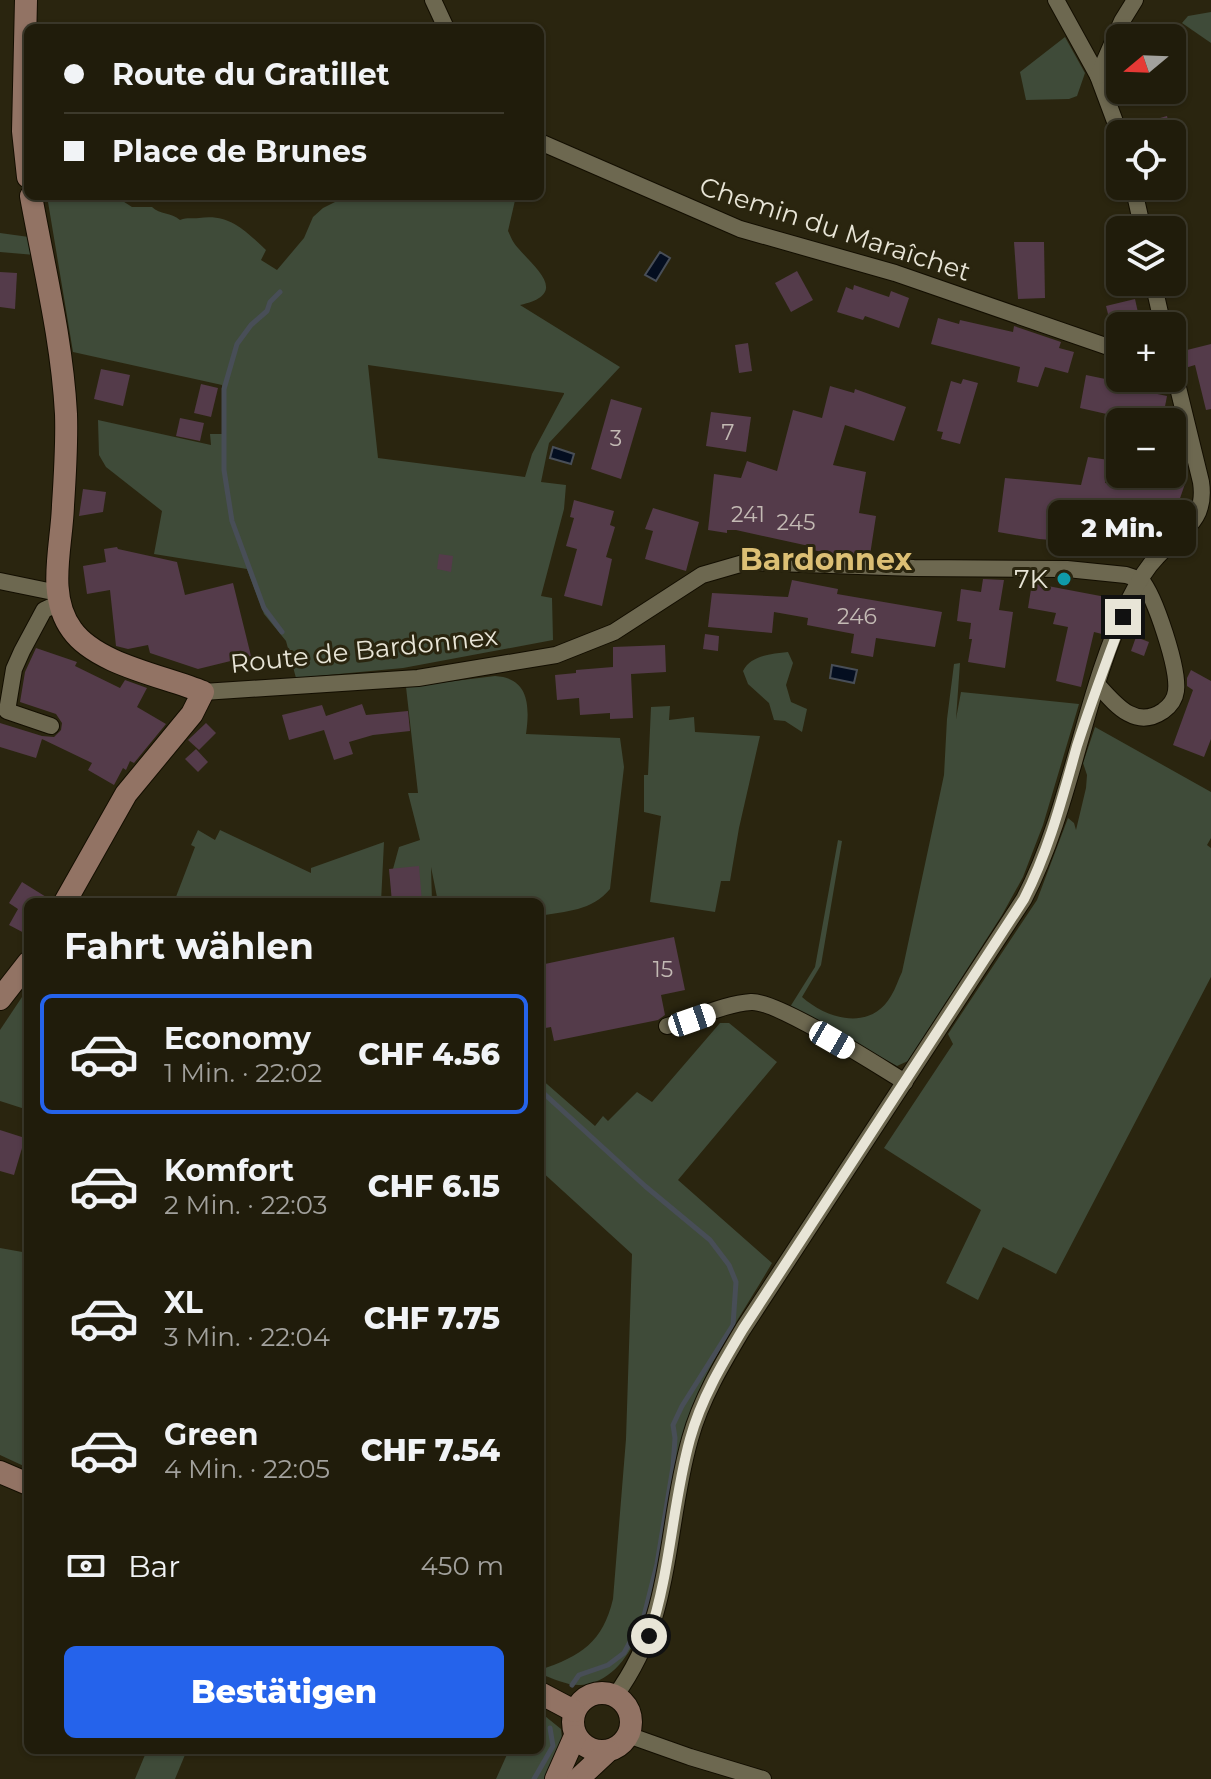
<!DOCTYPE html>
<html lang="de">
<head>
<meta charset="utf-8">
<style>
	:root { --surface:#201c0b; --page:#2d2919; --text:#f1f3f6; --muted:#a2a19d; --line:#3d3a2c; --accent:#2563eb }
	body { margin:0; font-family:Montserrat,sans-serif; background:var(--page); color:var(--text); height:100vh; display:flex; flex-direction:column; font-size:30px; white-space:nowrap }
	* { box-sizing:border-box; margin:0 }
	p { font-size:26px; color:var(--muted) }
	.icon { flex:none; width:44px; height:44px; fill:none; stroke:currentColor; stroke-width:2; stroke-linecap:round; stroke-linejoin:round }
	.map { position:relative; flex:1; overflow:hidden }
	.details { position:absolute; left:24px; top:898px; width:520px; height:856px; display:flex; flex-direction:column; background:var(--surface); border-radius:12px; box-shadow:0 2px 6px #0004,0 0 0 2px var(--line) }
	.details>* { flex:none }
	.guide { position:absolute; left:24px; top:24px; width:520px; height:176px; border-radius:12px; box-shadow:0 2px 6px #0004,0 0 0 2px var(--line); display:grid; align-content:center; height:176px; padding:0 40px; background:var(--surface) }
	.needle { width:52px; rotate:251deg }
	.tools { position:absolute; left:1106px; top:24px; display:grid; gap:16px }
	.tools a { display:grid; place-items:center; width:80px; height:80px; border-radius:12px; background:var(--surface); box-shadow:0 2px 6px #0004,0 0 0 2px var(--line); font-size:40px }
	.end { position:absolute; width:36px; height:36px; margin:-18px; border:10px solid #e8e5d7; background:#111; box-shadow:0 0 0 4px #111 }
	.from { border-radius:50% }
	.bubble { position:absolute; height:56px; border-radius:12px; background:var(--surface); box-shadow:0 2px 6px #0004,0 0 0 2px var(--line); font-size:26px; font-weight:800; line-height:56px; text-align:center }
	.car { position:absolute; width:24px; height:48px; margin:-24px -12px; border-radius:10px; box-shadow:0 0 6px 2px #0007; background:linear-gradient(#fff 24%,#345 0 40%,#fff 0 76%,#345 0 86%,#fff 0) }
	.guide b { display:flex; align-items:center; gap:28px; height:76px; font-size:30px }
	.guide b+b { border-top:2px solid var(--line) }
	.guide i { width:20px; height:20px; background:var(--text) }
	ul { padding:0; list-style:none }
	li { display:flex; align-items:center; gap:24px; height:120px; margin:0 16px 12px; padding:0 24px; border:4px solid transparent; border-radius:12px }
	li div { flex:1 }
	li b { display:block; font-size:30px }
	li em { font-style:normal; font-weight:800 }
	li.selected { border-color:var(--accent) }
	li>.icon { width:72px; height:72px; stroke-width:1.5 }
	h2 { padding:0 40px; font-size:36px; line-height:96px }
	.pay { display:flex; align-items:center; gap:20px; height:88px; padding:0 40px; font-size:30px }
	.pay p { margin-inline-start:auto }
	.button { display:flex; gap:16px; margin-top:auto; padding:16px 40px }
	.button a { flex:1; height:92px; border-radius:12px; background:var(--accent); color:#fff; font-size:32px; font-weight:800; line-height:92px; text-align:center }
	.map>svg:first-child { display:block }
	.green { fill:#3f4b39; fill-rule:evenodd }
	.water { fill:#040e20; stroke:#484e57; stroke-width:2 }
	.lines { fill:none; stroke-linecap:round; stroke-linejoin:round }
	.stream { stroke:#484e57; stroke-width:5 }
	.building { fill:#543b4a }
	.street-casing { stroke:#130e00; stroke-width:18 }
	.secondary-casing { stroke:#130e00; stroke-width:24 }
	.street { stroke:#6d6850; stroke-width:16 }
	.secondary { stroke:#927364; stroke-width:22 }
	.route { stroke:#e8e5d7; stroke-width:10 }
	.culture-dot { fill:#0f9aa8; stroke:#2a250f; stroke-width:3 }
	.labels { text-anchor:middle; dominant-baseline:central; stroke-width:6; stroke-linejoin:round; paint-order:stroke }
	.number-label { font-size:22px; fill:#c3bab4 }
	.street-label { font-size:26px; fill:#e8e5d7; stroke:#2a250f }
	.poi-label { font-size:26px; fill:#e8e5d7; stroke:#2a250f; text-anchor:end }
	.quarter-label { font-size:30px; font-weight:bold; fill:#dcbf74; stroke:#2a250f }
</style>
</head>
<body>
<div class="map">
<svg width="1211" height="1779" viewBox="0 0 1211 1779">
	<rect width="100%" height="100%" fill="#2a250f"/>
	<!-- green -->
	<g class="green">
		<polygon points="1211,12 1211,43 1182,23 1188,16"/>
		<polygon points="1065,37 1085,73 1077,96 1069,99 1026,100 1020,72"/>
		<path d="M47,196H99L109,200L118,198L132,207H152C160,215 171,212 180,220C188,217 192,219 199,218C229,213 246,231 266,250L261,260L277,270L304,238L313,217L323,208L347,196H516L508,231C511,237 513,243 518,248C536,269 570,294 520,305L620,367L549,443L541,482L566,485L564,509L541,596L552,598L553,640L403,668L296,678L286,641L264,614L247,569L154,554L162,511L106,467L99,455L98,420L211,445L210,434H222V385L73,352ZM368,365L564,393V394L532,454L525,477L378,458Z"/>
		<polygon points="0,233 29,237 35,255 0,252"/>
		<path d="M788,652L793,663L786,685L791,702L807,709L802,732L785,721L774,720L769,703L748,684L743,671C751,655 771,654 788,652Z"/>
		<path d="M960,663L956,719L961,692L1079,704L1043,825L1023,877L1002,915L908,1061L897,1066L790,1007L815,967L838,840L842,841L821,965L802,997C828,1020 871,1031 891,996C896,988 898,980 902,972L944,775L947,719L954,664Z"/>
		<path d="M495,676C529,678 530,706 526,734L620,738L624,767L610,889C592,911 566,911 540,916V902H438L431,867L432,902H422L393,869L399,847L420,840L408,793H418L406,687Z"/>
		<polygon points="670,706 669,720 694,717 695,732 760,736 739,828 730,881 721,881 715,912 650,902 661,816 644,812 644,775 648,775 651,707"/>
		<polygon points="1095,727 1211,792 1211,838 1207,845 1211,848 1211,977 1056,1274 1003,1247 978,1300 946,1283 981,1210 884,1148 953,1044 948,1034 1037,900 1068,818 1074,823 1076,830 1086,788 1087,775 1083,763"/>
		<polygon points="198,830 215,840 220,830 311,873 311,868 384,842 381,902 174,902 195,847 191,845"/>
		<polygon points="28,988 28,1110 0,1101 0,1030"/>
		<path d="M720,1023H729L777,1062L678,1180L772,1263C742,1315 705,1366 686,1424C666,1484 665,1679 581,1685C568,1686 552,1678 540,1674V1670C581,1656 603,1642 613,1599L626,1439L632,1254L540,1170V1078L595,1126L603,1116L608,1121L637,1092L652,1102Z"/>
		<polygon points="0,1248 28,1253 28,1468 0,1455"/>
		<polygon points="540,1712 561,1729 563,1747 547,1779 496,1779 509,1750 540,1750"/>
		<polygon points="147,1750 187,1750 175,1779 135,1779"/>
	</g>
	<!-- water -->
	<g class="water">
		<polygon points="660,252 670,258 656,281 645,275"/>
		<polygon points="553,447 574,454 571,464 550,458"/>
		<polygon points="832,665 857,670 854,683 830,678"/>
	</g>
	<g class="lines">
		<!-- stream -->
		<g class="stream">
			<polyline points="280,292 270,302 267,311 251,325 237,344 224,389 224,470 232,521 264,608 282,632"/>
			<polyline points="540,1090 645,1186 710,1240 729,1265 736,1282 733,1325 682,1406 673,1425 675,1438 673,1467 657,1564 644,1616 624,1653 608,1665 579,1675 572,1685"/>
			<polyline points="534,1779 553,1746 550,1728"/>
		</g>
	</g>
	<!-- building -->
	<g class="building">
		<polygon points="1167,116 1171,134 1149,134 1146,122"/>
		<polygon points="1014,242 1044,242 1045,298 1018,299"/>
		<polygon points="797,271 813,300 791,312 775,283"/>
		<polygon points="0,272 17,273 15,309 0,307"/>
		<polygon points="854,285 889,297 891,291 909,298 899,328 865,316 863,320 837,312 846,287 853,290"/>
		<polygon points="1135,299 1141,326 1111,326 1106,306"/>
		<polygon points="938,318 959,324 960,320 1013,332 1014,326 1061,342 1059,348 1074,352 1068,373 1045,367 1038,387 1017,382 1020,367 931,344"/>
		<polygon points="748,343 752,371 739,373 735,345"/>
		<polygon points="1211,344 1211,409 1206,410 1195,365 1185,368 1179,352"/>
		<polygon points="101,369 130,375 123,406 94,399"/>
		<polygon points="1086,375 1149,388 1148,392 1167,396 1162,422 1142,422 1080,408"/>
		<polygon points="963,379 978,383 960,444 941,439 943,432 937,431 951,381 961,384"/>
		<polygon points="201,384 218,388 211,417 194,413"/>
		<polygon points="830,386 854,393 855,389 906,407 894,441 845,425 833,465 866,472 859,513 876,516 870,555 832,554 808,549 809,546 736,530 727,530 727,533 708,530 714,474 741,478 747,461 777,471 793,410 822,418"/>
		<polygon points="611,399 642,408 621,479 591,469"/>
		<polygon points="711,412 751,417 746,452 706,446"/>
		<polygon points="180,418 204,423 200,441 176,436"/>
		<polygon points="1088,457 1109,460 1105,483 1135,485 1138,476 1153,484 1157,474 1172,474 1172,463 1186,466 1188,475 1175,513 1150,499 1137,528 1123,521 1122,536 1114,536 1113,545 1039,539 998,532 1005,478 1081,485"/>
		<polygon points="83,489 106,492 103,512 79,516"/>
		<polygon points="574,500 614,511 610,525 615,527 606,557 612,559 602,606 564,596 577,549 566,546 574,518 570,517"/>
		<polygon points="653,508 699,522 686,571 645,559 653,531 645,529"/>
		<polygon points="117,547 118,549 177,562 185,595 233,583 251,656 198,669 150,653 148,645 128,649 116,646 110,590 87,594 83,566 106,562 104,549"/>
		<polygon points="439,554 453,556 451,572 437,569"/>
		<polygon points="983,579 1004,580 999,610 1013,612 1005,668 968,662 972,639 969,639 971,623 957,621 961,589 981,592"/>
		<polygon points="792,580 838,589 837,594 942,612 935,647 876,638 873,657 851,653 854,634 807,625 808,618 774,612 772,633 708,627 712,593 788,597"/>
		<polygon points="1032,583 1111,598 1102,634 1094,632 1081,687 1056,681 1068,627 1053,624 1056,613 1028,608"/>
		<polygon points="705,634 719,636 718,651 703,649"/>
		<polygon points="1136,637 1149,642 1144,656 1131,651"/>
		<polygon points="665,645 666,672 631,674 633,718 610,719 610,713 580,715 579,698 557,700 555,675 576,673 576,670 613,667 613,647"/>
		<polygon points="36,648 77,662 75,666 120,688 125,680 147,688 137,707 166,724 134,763 130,761 126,770 123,768 114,785 88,770 92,763 42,739 36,758 0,747 0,723 42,736 54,737 61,730 62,723 56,714 20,702 25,672"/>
		<polygon points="1191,670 1211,681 1211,739 1204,757 1173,745 1193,690 1187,686 1187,678"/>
		<polygon points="362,704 366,715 408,711 410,731 373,735 349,742 353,754 334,760 324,730 289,740 282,715 322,705 326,716"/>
		<polygon points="206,723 216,733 199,750 188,740"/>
		<polygon points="196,749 208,762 198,772 185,759"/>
		<polygon points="419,866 422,902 392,902 389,869"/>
		<polygon points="22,882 51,900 28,902 28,935 9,925 18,909 9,903"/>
		<polygon points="674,937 685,990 661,995 665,1015 658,1020 554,1041 551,1027 540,1029 540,965"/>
		<polygon points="0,1130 25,1138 14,1175 0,1171"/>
	</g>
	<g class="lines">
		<!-- street casing -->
		<g class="street-casing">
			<g id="street">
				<polyline points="433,0 446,28"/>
				<polyline points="1056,0 1098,76 1120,135"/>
				<polyline points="1098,76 1122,21 1135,0"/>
				<polyline points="540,142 740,229 895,273 1120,351"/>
				<polyline points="1133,186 1143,230"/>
				<polyline points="1153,282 1163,326"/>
				<polyline points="0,581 58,593"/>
				<path d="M1097,684C1115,704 1135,730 1163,711C1170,706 1175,699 1176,691C1179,669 1155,596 1141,580"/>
				<polyline points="203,692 418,678 556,655 614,632 702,575 747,562 914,568 1067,569 1126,575 1141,580"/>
				<polyline points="51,726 7,711 14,669 22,651 44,610 59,603"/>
				<path d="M667,1026C695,1019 723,1004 751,1002C777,1000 877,1065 905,1082"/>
				<path d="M615,1696C675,1614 664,1531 690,1439C701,1399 722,1364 743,1329L1024,899C1073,804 1083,694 1130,598C1137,584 1146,568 1157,557C1180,531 1207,523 1201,482L1172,363"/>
				<polyline points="628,1735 690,1757 763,1779"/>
			</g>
		</g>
		<!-- secondary casing -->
		<g class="secondary-casing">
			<g id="secondary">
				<polyline points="26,0 23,131 28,177"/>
				<path d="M31,196C44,268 62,340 66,414C67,444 65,475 63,505C62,546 46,595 72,630C97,665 165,676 203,692L192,714L126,794L65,902"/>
				<polyline points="0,999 28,963"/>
				<polyline points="0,1472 28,1484"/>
				<circle cx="602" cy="1722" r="29"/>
				<polyline points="540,1693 574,1711"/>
				<polyline points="556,1779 575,1736"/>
				<polyline points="578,1779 608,1751"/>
			</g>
		</g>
		<!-- street -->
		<use href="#street" class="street"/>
		<!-- secondary -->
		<use href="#secondary" class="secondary"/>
	</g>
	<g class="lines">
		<!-- route -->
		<path class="route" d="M649,1636C671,1571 672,1504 690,1439C701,1399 722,1364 743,1329L1024,899C1049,850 1062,799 1077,746C1091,702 1107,660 1123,617"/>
	</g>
	<!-- markers -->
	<circle class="culture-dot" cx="1064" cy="579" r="8"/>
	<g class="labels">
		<!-- number labels -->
		<g class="number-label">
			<text x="728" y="432">7</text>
			<text x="616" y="438">3</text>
			<text x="748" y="514">241</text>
			<text x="796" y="522">245</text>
			<text x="857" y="616">246</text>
			<text x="663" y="969">15</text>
		</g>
		<!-- street labels -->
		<g class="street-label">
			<text transform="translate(835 229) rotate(18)">Chemin du Maraîchet</text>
			<text transform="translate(364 650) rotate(-6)">Route de Bardonnex</text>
		</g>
		<!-- poi labels -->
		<g class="poi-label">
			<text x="1048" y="579">7K</text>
		</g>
		<!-- quarter labels -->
		<g class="quarter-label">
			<text x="826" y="559">Bardonnex</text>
		</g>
	</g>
</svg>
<div class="tools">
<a><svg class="needle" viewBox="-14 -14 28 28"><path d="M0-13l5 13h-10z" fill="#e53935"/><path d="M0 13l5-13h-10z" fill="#a2a19d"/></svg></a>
<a><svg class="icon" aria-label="locate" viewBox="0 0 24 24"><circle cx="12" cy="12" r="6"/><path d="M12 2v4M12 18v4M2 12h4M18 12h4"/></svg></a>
<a><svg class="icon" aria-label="layers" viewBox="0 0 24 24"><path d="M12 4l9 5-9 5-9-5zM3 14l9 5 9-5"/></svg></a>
<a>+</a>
<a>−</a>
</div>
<i class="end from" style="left:649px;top:1636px"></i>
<i class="end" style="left:1123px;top:617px"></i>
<div class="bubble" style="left:1048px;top:500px;width:148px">2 Min.</div>
<i class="car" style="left:692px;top:1020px;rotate:71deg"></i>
<i class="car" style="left:832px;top:1040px;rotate:120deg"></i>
<div class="guide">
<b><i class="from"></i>Route du Gratillet</b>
<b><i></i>Place de Brunes</b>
</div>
<section class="details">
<h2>Fahrt wählen</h2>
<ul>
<li class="selected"><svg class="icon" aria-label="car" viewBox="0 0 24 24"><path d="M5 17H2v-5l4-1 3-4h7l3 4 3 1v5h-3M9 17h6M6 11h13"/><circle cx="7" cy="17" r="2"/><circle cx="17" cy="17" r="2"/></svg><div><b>Economy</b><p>1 Min. · 22:02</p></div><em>CHF 4.56</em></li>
<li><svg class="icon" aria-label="car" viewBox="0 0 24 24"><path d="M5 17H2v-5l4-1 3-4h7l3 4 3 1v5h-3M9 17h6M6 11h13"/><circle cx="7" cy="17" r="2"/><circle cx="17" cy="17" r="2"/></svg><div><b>Komfort</b><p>2 Min. · 22:03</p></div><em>CHF 6.15</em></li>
<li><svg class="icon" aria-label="car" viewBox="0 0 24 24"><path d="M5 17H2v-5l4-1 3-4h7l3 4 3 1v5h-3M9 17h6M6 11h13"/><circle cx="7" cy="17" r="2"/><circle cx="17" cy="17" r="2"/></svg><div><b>XL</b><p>3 Min. · 22:04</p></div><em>CHF 7.75</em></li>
<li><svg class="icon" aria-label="car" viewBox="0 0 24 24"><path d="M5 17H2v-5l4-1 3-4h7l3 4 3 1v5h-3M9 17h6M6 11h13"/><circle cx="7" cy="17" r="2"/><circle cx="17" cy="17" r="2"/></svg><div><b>Green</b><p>4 Min. · 22:05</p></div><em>CHF 7.54</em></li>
</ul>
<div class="pay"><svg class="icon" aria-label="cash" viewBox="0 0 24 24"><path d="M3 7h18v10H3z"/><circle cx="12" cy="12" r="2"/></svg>Bar<p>450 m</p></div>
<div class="button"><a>Bestätigen</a></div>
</section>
</div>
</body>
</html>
